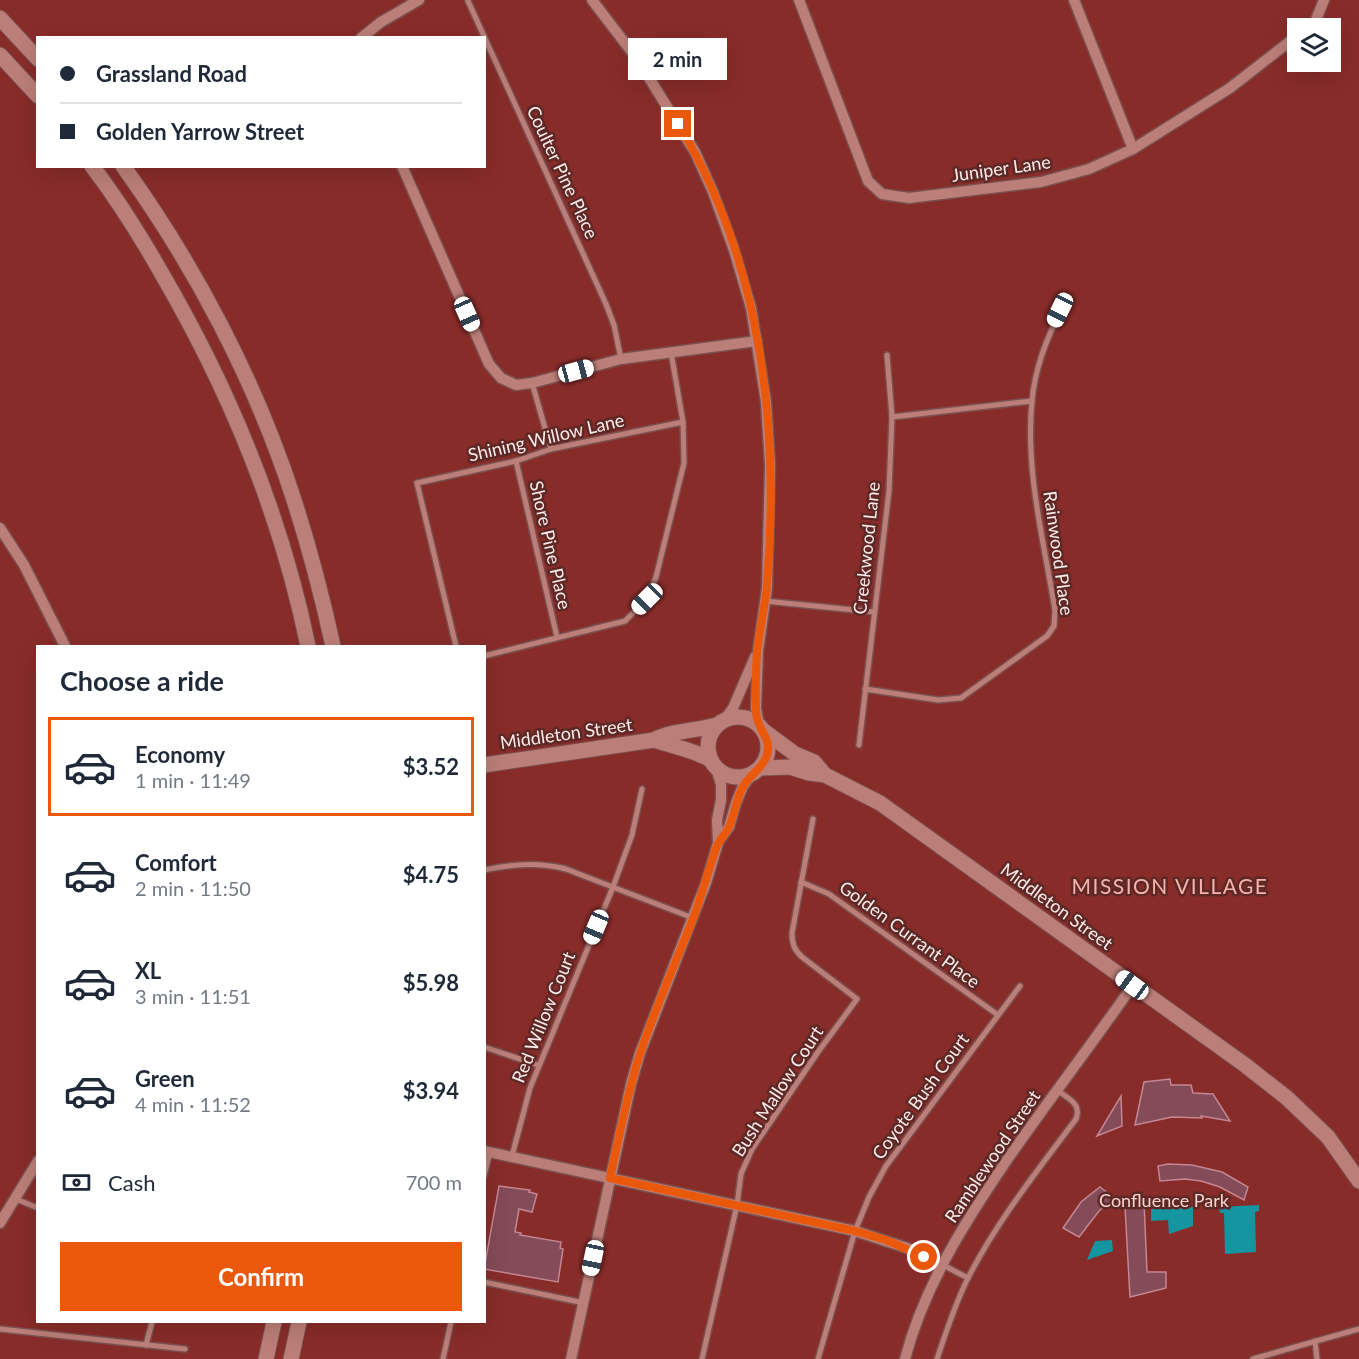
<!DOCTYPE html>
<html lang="en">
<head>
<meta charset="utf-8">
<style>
	:root { --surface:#fff; --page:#f6f6f7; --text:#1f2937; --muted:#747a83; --line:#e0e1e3; --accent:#ea580c }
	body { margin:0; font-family:Lato,sans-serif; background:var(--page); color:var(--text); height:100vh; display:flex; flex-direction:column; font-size:22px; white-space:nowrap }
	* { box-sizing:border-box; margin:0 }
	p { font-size:20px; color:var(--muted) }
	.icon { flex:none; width:33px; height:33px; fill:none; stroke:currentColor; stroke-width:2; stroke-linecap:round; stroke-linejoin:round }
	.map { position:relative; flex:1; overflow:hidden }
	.drawer { position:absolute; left:36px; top:645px; width:450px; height:678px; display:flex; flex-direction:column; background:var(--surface); border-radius:0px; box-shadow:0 6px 24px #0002 }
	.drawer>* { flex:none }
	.banner { position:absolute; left:36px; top:36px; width:450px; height:132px; border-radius:0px; box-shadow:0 6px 24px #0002; display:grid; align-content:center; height:132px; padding:0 24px; background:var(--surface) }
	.buttons { position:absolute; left:1287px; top:18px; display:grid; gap:12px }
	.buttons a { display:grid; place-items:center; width:54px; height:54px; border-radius:0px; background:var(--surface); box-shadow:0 6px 24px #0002; font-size:30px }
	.end { position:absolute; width:27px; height:27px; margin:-14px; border:8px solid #ea580c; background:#fff; box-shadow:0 0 0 3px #fff }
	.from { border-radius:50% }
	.bubble { position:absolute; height:42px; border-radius:0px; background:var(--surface); box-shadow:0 6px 24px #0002; font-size:20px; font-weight:700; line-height:42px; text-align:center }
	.car { position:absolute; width:18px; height:36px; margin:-18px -9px; border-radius:8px; box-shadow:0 0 4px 2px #0007; background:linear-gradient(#fff 24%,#345 0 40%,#fff 0 76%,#345 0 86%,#fff 0) }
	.banner b { display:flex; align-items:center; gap:21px; height:57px; font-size:22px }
	.banner b+b { border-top:2px solid var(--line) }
	.banner i { width:15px; height:15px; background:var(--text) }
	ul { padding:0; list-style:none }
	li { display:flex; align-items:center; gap:18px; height:99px; margin:0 12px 9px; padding:0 12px; border:3px solid transparent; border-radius:0px }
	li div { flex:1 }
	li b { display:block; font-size:22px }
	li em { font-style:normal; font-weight:700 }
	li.current { border-color:var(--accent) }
	li>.icon { width:54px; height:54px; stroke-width:1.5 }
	h2 { padding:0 24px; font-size:27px; line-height:72px }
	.pay { display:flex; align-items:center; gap:15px; height:66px; padding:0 24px; font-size:22px }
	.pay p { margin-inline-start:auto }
	.button { display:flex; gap:12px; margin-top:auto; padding:12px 24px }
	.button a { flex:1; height:69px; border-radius:0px; background:var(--accent); color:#fff; font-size:24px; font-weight:700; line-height:69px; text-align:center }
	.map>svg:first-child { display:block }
	.green { fill:#882c2a; fill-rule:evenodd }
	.water { fill:#1495a0 }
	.building { fill:#844b58; stroke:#c58694; stroke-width:1.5 }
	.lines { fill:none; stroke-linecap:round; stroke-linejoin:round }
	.lane-casing { stroke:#7a4f4d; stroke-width:8 }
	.street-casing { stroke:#7a4f4d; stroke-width:13 }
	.secondary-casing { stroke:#7a4f4d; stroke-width:17 }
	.lane { stroke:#bc7e78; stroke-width:5 }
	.street { stroke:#bc7e78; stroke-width:10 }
	.secondary { stroke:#bc7e78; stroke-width:15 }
	.route { stroke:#ea580c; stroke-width:8 }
	.labels { text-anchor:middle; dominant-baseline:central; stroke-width:5; stroke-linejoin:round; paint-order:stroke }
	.street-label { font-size:18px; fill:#fbeceb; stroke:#5d2825 }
	.park-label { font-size:18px; fill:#f7d4d0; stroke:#5d2825 }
	.quarter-label { font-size:21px; letter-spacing:1.5px; fill:#f6b3ac; stroke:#5d2825 }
</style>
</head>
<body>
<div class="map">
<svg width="1359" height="1359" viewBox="0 0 1359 1359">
	<rect width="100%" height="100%" fill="#69322f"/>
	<!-- green -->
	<path class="green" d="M0,0H1359V1359H0ZM1298,28H1330V62H1298ZM38,38H484V166H38ZM38,646H484V1322H38Z"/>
	<!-- water -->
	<g class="water">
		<polygon points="1259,1205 1259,1211 1255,1212 1256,1252 1225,1254 1224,1213 1220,1213 1219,1207"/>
		<polygon points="1193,1207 1193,1226 1169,1234 1168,1220 1151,1221 1151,1209"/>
		<polygon points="1112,1240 1113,1251 1087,1260 1095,1241"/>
	</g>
	<!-- building -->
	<g class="building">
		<polygon points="1170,1079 1171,1085 1191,1085 1193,1093 1213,1094 1230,1121 1201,1116 1202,1118 1172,1117 1135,1125 1144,1082"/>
		<polygon points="1121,1096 1122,1126 1097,1136"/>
		<polygon points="1168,1164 1192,1165 1222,1172 1248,1187 1244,1200 1220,1187 1201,1181 1185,1179 1160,1181 1158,1166"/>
		<polygon points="499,1186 530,1190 529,1192 537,1194 532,1212 519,1209 515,1232 521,1233 520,1235 561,1242 560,1248 563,1249 558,1282 484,1269"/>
		<polygon points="1100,1187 1114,1198 1099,1211 1079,1237 1063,1228 1081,1202"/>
		<polygon points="1144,1201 1147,1272 1166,1272 1166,1288 1130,1297 1125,1207"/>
	</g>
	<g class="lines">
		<!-- lane casing -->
		<g class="lane-casing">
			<g id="lane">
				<polyline points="468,1 606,304 614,325 621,359"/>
				<polyline points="532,383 551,449"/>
				<polyline points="892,417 1032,401"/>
				<polyline points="516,461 557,637"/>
				<polyline points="765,601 874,612"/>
				<polyline points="456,646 417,483 516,461 551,449 683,422"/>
				<polyline points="484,656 625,621 647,599 656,577 684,463 683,422 671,352"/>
				<path d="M865,689L938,700L961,698L1047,636L1054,626L1055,610C1044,542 1025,471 1032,401C1035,369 1046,339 1061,311"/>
				<polyline points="859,745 889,491 892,417 887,355"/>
				<path d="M484,870C513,864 538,862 566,869L693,918"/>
				<polyline points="801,882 829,894 998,1015"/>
				<polyline points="484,1047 538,1065"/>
				<polyline points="512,1156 530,1088 613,887 632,835 642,789"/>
				<polyline points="484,1176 490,1152"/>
				<polyline points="16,1199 38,1208"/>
				<polyline points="943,1265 968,1278"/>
				<polyline points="484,1282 584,1303"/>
				<polyline points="0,1329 185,1349"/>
				<polyline points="1315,1341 1317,1359"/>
				<polyline points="146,1345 152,1322"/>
				<polyline points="443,1359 451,1322"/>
				<path d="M702,1359L737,1205L741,1174L752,1149L818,1052L857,999L802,957C794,950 792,943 792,933L813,819"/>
				<polyline points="818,1359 855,1231 869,1197 886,1166 1020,986"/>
				<path d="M937,1359C946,1332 955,1304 968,1278C997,1221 1038,1170 1076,1119C1082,1103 1068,1099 1057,1090"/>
				<polyline points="1253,1359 1359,1329"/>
			</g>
		</g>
		<!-- street casing -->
		<g class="street-casing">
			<g id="street">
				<polyline points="592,0 638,60 695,152 713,192 734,250 751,308 766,402 770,465 767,588 758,651 756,708 759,725"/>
				<polyline points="799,0 868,181 882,194 909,198 1041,182 1089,169 1133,149 1230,88 1298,35"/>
				<polyline points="1074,0 1133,149"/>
				<polyline points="1306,28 1315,22 1324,0"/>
				<polyline points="361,38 381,22 419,0"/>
				<polyline points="402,166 489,364 501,378 516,385 532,383 621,359 757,341"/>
				<polyline points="0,528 24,565 65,646"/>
				<polyline points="725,719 733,708 755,657"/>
				<polyline points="718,842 729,827 736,803 743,786 752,774"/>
				<polyline points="484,1151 855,1231 907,1248 942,1264"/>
				<polyline points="0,1223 38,1161"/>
				<polyline points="571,1359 631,1084 640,1053 706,883 718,843 717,820 721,800 721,784 716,768"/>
				<path d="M905,1359C924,1286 965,1222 1007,1160C1048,1101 1092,1044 1133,985"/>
			</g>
		</g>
		<!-- secondary casing -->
		<g class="secondary-casing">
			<g id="secondary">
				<polyline points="0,18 38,59"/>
				<polyline points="0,55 38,96"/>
				<path d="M92,166C118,200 141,237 162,274C229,389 281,515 308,646"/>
				<path d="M123,166C195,266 255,380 293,497C309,546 322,596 333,646"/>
				<circle cx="738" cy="747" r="30"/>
				<polyline points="764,731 795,754 814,762 825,775"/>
				<path d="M654,740C674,747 692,749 711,760"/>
				<path d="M484,765L654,740C673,730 696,731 717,725"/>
				<polyline points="760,768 790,767 809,773 825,775 880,803 1245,1065 1287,1098 1328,1137 1359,1181"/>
				<polyline points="266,1359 274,1322"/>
				<polyline points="291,1359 299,1322"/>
			</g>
		</g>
		<!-- lane -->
		<use href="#lane" class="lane"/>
		<!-- street -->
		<use href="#street" class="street"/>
		<!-- secondary -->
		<use href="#secondary" class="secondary"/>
	</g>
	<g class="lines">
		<!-- route -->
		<path class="route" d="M678,124C762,260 780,429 767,586C765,608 759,630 757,652C756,670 755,690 756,707C756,712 757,720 759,724C763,735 771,741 767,755C763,768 751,774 744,785C736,798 735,814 729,827C726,834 720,839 717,846C708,870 702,895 693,919C675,964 655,1009 640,1054C627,1094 619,1137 610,1178L855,1231L886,1240L924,1257"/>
	</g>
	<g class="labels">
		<!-- street labels -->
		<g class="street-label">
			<text transform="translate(1001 168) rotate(-8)">Juniper Lane</text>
			<text transform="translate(563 172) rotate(65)">Coulter Pine Place</text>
			<text transform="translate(546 437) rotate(-13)">Shining Willow Lane</text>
			<text transform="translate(551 545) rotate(77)">Shore Pine Place</text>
			<text transform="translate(866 548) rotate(-84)">Creekwood Lane</text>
			<text transform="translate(1059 553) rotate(82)">Rainwood Place</text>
			<text transform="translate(566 733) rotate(-8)">Middleton Street</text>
			<text transform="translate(1057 906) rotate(36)">Middleton Street</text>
			<text transform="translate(910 934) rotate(36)">Golden Currant Place</text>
			<text transform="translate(543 1017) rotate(-68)">Red Willow Court</text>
			<text transform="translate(777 1091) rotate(-57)">Bush Mallow Court</text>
			<text transform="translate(920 1096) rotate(-54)">Coyote Bush Court</text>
			<text transform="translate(992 1156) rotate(-56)">Ramblewood Street</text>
		</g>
		<!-- park labels -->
		<g class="park-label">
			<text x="1164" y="1200">Confluence Park</text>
		</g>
		<!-- quarter labels -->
		<g class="quarter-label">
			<text x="1170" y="885">MISSION VILLAGE</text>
		</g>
	</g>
</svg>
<div class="buttons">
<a><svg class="icon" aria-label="layers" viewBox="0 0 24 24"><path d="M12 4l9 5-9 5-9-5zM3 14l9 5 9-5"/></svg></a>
</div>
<i class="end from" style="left:924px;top:1257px"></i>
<i class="end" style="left:678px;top:124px"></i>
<div class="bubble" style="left:628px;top:38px;width:99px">2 min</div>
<i class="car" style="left:1060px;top:310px;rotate:206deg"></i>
<i class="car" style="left:467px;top:314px;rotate:156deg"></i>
<i class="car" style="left:576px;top:371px;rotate:75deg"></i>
<i class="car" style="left:647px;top:599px;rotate:225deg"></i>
<i class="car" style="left:596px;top:927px;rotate:203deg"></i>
<i class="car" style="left:1132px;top:985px;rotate:306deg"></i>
<i class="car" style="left:593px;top:1258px;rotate:192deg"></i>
<div class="banner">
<b><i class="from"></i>Grassland Road</b>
<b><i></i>Golden Yarrow Street</b>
</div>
<section class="drawer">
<h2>Choose a ride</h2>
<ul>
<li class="current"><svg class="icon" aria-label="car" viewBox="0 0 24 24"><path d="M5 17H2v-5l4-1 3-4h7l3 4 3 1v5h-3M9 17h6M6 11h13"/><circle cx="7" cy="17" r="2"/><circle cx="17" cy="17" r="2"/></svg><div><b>Economy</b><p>1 min · 11:49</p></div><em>$3.52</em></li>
<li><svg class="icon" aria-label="car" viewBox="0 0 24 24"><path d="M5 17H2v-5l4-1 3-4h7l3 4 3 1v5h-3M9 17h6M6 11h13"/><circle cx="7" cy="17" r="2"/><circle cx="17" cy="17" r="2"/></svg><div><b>Comfort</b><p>2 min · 11:50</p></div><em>$4.75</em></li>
<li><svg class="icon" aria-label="car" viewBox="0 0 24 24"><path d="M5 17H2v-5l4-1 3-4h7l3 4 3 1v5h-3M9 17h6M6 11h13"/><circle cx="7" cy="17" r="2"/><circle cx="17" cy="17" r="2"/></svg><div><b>XL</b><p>3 min · 11:51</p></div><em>$5.98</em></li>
<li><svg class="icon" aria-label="car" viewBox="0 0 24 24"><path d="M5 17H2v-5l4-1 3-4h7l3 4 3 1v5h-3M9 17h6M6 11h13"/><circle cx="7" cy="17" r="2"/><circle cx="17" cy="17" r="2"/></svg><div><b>Green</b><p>4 min · 11:52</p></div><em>$3.94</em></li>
</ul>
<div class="pay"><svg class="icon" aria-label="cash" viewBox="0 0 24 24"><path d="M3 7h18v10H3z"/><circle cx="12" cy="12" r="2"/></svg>Cash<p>700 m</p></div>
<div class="button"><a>Confirm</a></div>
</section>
</div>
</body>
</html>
